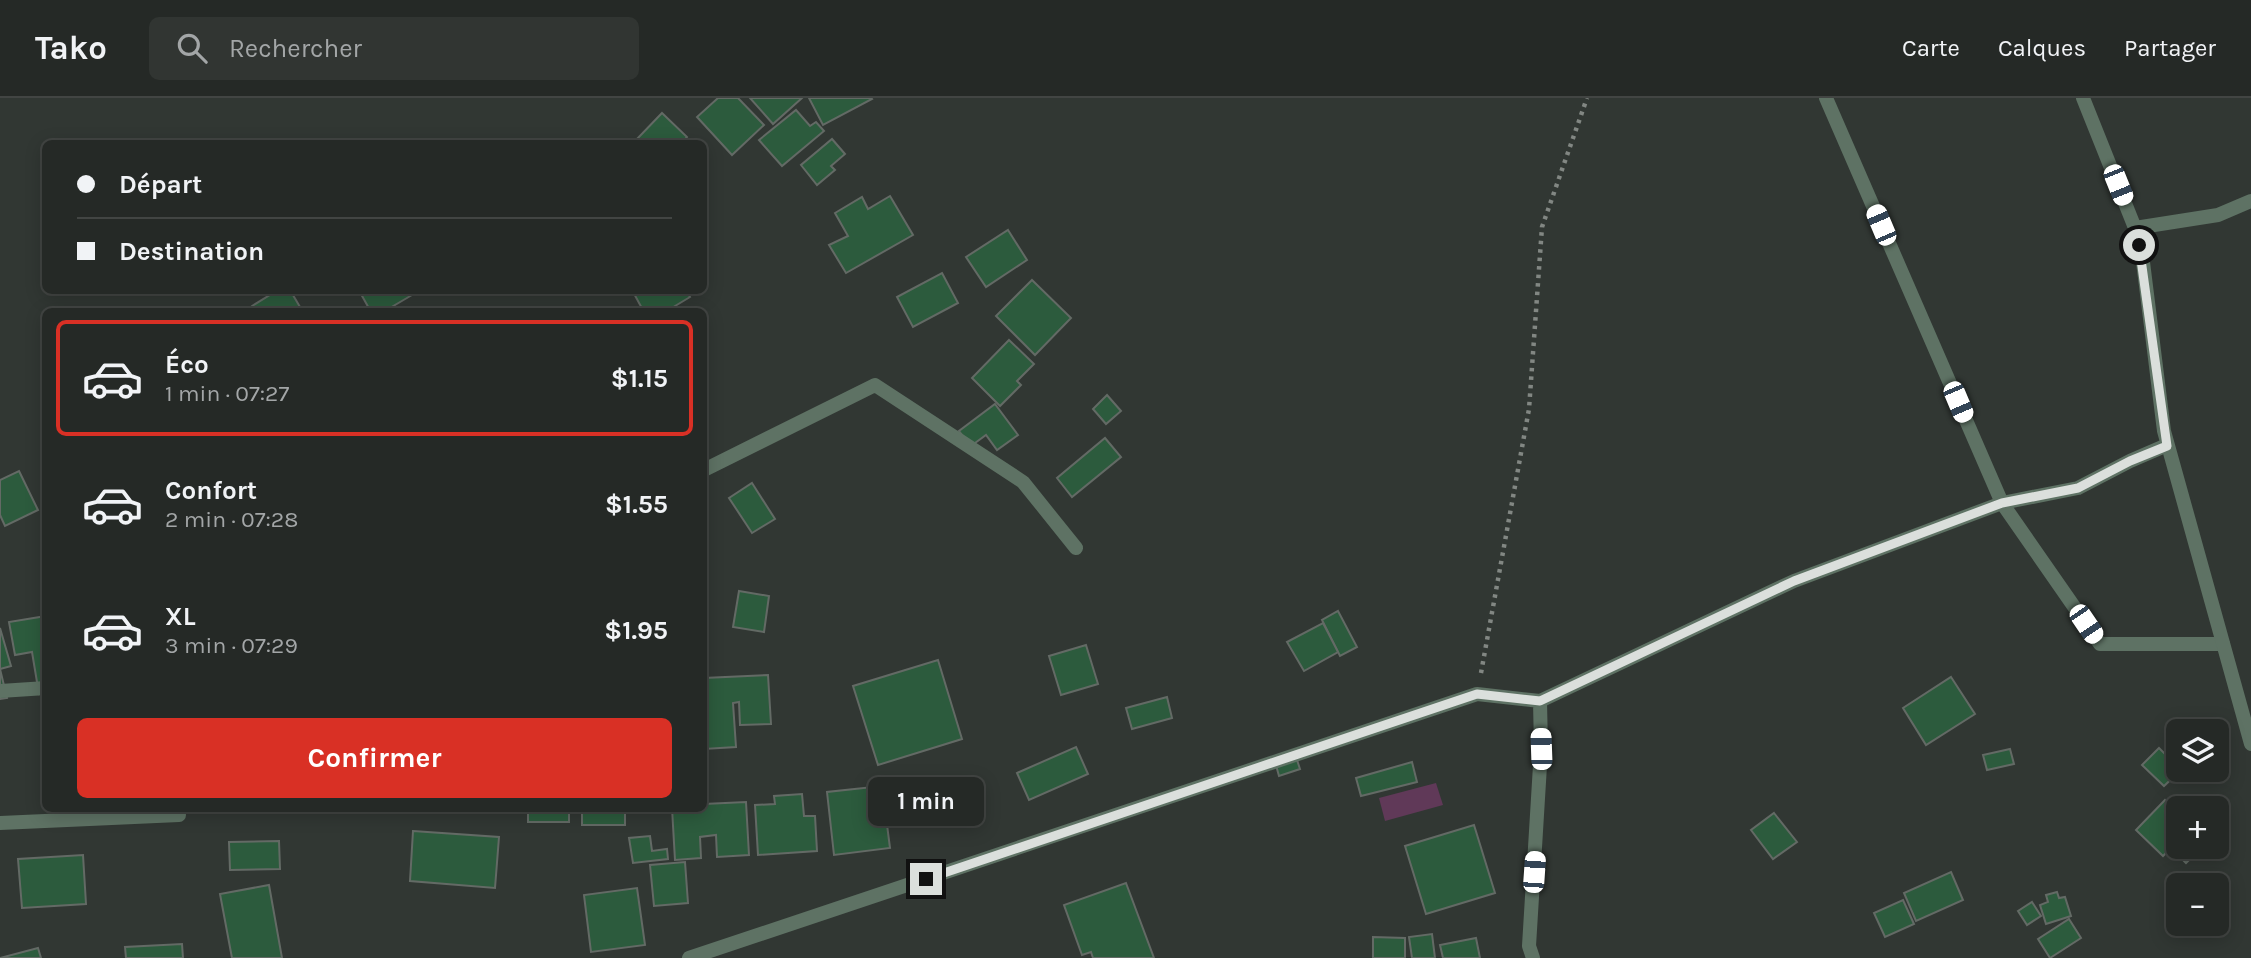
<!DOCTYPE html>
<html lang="fr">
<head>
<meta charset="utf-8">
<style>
	:root { --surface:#252926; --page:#313532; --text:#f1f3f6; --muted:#a3a6a7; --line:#424543; --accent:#d93025 }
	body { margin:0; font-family:Karla,sans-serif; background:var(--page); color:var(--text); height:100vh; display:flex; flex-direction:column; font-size:26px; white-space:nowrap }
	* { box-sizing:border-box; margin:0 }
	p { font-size:23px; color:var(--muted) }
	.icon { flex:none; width:38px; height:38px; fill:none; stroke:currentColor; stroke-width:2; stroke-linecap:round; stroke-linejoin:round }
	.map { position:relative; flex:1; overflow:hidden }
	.side { position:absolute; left:42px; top:210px; width:665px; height:504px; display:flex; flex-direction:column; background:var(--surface); border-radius:10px; box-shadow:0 4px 18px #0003,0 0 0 2px var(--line) }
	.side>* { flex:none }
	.top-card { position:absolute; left:42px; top:42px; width:665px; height:154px; border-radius:10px; box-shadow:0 4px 18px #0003,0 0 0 2px var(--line); display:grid; align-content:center; height:154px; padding:0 35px; background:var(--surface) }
	.buttons { position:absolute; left:2166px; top:621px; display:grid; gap:14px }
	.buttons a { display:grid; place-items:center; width:63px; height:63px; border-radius:10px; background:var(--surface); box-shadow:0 4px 18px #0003,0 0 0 2px var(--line); font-size:35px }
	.end { position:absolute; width:32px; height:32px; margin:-16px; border:9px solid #dbdfdc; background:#111; box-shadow:0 0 0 4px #111 }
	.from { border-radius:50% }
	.bubble { position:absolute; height:49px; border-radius:10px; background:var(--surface); box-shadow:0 4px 18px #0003,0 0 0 2px var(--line); font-size:23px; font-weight:700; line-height:49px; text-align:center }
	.car { position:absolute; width:21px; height:42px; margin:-21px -10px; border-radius:9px; box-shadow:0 0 5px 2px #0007; background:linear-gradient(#fff 24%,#345 0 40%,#fff 0 76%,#345 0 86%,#fff 0) }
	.top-card b { display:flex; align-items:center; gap:24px; height:66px; font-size:26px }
	.top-card b+b { border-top:2px solid var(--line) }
	.top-card i { width:18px; height:18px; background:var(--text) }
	ul { padding:12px 0 0; list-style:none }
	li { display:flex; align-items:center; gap:21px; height:116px; margin:0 14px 10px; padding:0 21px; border:4px solid transparent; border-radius:10px }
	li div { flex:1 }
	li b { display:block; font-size:26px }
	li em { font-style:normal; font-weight:700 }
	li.selected { border-color:var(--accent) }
	li>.icon { width:63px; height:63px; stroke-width:1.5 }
	.cta { display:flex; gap:14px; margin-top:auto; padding:14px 35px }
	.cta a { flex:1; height:80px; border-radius:10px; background:var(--accent); color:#fff; font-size:28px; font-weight:700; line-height:80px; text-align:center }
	header { display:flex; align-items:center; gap:42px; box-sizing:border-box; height:98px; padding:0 35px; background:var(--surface); border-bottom:2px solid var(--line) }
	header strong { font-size:33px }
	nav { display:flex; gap:38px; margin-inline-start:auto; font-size:24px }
	.search { width:490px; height:63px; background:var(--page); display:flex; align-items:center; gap:18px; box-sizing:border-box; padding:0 24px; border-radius:10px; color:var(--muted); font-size:26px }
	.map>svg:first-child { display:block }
	.water { fill:#603958 }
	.building { fill:#2c5b3d; stroke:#636a65; stroke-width:2 }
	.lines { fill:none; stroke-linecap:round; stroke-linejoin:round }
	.path { stroke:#828783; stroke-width:4.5; stroke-dasharray:3.5 5; stroke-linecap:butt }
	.street { stroke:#5e7264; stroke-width:14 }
	.route { stroke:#dbdfdc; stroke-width:9 }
</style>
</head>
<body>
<header>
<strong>Tako</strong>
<div class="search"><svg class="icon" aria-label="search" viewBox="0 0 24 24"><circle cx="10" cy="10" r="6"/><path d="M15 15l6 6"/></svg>Rechercher</div>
<nav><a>Carte</a><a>Calques</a><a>Partager</a></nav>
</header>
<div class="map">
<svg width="2251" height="860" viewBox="0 0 2251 860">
	<rect width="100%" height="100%" fill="#313733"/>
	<!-- water -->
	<polygon class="water" points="1436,685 1443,707 1385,723 1379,700"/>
	<!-- building -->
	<g class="building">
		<polygon points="718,0 738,0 764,27 732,57 697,19"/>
		<polygon points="750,0 802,0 773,26"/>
		<polygon points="809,0 871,0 872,1 823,27"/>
		<polygon points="796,12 810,28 816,24 824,33 782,68 759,42"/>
		<polygon points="662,15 687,39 681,46 640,46 636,42"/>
		<polygon points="832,41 845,56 831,68 835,72 817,87 801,67"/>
		<polygon points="890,98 913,137 846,175 829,147 848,138 835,115 862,99 868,111"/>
		<polygon points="1008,132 1027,162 986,189 966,159"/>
		<polygon points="942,175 958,205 913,229 897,199"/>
		<polygon points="1032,182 1071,220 1035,257 996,218"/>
		<polygon points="278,192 290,192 300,209 293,214 255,214 252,208"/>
		<polygon points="367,192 409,192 412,197 383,214 371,214 361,196"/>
		<polygon points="632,192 686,192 690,199 665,214 644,214"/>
		<polygon points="1009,242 1034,266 1017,283 1021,287 1000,308 972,280"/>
		<polygon points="1107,297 1121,313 1106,326 1093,311"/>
		<polygon points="995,306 1018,337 997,352 986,337 971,348 959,333"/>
		<polygon points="1105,340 1121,359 1072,399 1057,380"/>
		<polygon points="19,373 38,412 5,428 0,417 0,382"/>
		<polygon points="752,385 775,421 752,435 729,400"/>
		<polygon points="739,493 769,498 764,534 733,529"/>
		<polygon points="1338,513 1357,549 1340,558 1322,522"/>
		<polygon points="46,518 46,595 39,596 32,554 15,557 9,524"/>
		<polygon points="1323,525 1338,554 1304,573 1287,544"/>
		<polygon points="0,530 11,568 0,571 7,600 0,601"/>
		<polygon points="1086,547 1098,586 1061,597 1049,558"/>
		<polygon points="938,562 962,641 878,667 853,588"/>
		<polygon points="768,577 771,626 740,627 739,604 733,605 736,649 704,651 704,580"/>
		<polygon points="1951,579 1975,616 1926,647 1903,610"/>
		<polygon points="1167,599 1172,620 1132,631 1126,610"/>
		<polygon points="1076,649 1088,676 1029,702 1017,675"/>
		<polygon points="2159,650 2181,672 2164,688 2142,667"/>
		<polygon points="2010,651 2014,666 1987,672 1983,657"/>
		<polygon points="1294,653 1300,671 1279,678 1274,660"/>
		<polygon points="1412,664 1417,684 1361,698 1356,680"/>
		<polygon points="882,688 890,750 834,757 827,694"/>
		<polygon points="922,691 925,714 891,718 888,695"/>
		<polygon points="802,696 804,718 815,718 817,753 758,757 755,707 775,706 774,698"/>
		<polygon points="2165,702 2179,716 2179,742 2163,758 2136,732"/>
		<polygon points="746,704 749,757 717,759 716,737 700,739 701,760 675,762 672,710 704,710 704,706"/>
		<rect x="528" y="710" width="41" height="14"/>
		<rect x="582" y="710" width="43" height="17"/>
		<polygon points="1774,715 1797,744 1773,761 1751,732"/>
		<polygon points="1474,727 1495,795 1426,816 1405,748"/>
		<polygon points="413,733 499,739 495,790 410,783"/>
		<polygon points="650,738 652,753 667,751 668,761 633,765 629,740"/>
		<polygon points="279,743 280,771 230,772 229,744"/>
		<polygon points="2179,748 2179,749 2202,749 2186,765 2174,753"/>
		<polygon points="83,757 86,806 22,810 18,761"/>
		<polygon points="685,764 688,805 654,808 650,767"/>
		<polygon points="1951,774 1963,802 1916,823 1904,795"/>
		<polygon points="1126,785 1154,860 1093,860 1091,854 1082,857 1064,807"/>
		<polygon points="269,787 282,860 232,860 220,796"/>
		<polygon points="637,790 645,847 591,854 584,797"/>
		<polygon points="2057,794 2059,800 2065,799 2071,818 2046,826 2040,807 2048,804 2046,797"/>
		<polygon points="1903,802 1914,826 1885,839 1874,815"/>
		<polygon points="2032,804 2041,818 2027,827 2018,813"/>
		<polygon points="2069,821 2081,840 2050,860 2038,841"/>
		<polygon points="1432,836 1435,860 1412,860 1409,839"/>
		<polygon points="1373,839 1405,840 1405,860 1373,860"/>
		<polygon points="1476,840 1480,860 1443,860 1440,847"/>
		<polygon points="182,846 183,860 126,860 125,849"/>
		<polygon points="38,850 41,860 0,860"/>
	</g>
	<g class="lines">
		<!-- path -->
		<polyline class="path" points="1481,575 1529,311 1542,129 1587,0"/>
		<!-- street -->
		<g class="street">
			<polyline points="1826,0 2002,405 2100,546 2223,546"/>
			<polyline points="2083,0 2135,130 2143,164 2164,333 2251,646"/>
			<polyline points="2135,130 2218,117 2251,103"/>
			<polyline points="704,372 875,287 1023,384 1076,450"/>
			<polyline points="0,593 46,590"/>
			<polyline points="1540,603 1794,483 2002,405 2078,390 2130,363 2167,347"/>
			<polyline points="0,725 179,717"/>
			<polyline points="689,860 1477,596 1540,603 1541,651 1529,848 1533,860"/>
		</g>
	</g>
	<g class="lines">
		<!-- route -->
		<polyline class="route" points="926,781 1477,596 1540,603 1794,483 2002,405 2078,390 2130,363 2167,348 2139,147"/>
	</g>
</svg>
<div class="buttons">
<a><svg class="icon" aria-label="layers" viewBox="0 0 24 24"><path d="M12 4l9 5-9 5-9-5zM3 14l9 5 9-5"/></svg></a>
<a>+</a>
<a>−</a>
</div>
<i class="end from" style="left:2139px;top:147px"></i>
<i class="end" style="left:926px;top:781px"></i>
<div class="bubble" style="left:868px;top:679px;width:116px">1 min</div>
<i class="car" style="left:2118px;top:87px;rotate:158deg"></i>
<i class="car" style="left:1881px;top:127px;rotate:337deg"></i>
<i class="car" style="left:1958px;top:304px;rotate:157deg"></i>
<i class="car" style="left:2086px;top:526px;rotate:146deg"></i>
<i class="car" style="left:1541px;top:651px;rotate:358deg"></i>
<i class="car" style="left:1534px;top:774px;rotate:4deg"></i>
<div class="top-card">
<b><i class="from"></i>Départ</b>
<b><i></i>Destination</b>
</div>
<section class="side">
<ul>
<li class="selected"><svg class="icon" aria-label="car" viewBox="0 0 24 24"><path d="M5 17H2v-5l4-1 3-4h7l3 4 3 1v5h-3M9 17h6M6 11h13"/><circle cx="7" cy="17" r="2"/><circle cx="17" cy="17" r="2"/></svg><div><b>Éco</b><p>1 min · 07:27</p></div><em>$1.15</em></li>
<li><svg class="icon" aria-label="car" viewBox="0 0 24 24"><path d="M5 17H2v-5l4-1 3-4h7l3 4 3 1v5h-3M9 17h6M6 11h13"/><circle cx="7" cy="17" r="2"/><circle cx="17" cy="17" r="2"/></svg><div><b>Confort</b><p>2 min · 07:28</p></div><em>$1.55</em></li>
<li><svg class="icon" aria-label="car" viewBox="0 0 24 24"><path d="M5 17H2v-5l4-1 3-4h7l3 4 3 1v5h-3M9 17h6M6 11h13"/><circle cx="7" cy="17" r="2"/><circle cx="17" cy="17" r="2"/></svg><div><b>XL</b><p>3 min · 07:29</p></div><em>$1.95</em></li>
</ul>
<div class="cta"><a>Confirmer</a></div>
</section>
</div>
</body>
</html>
